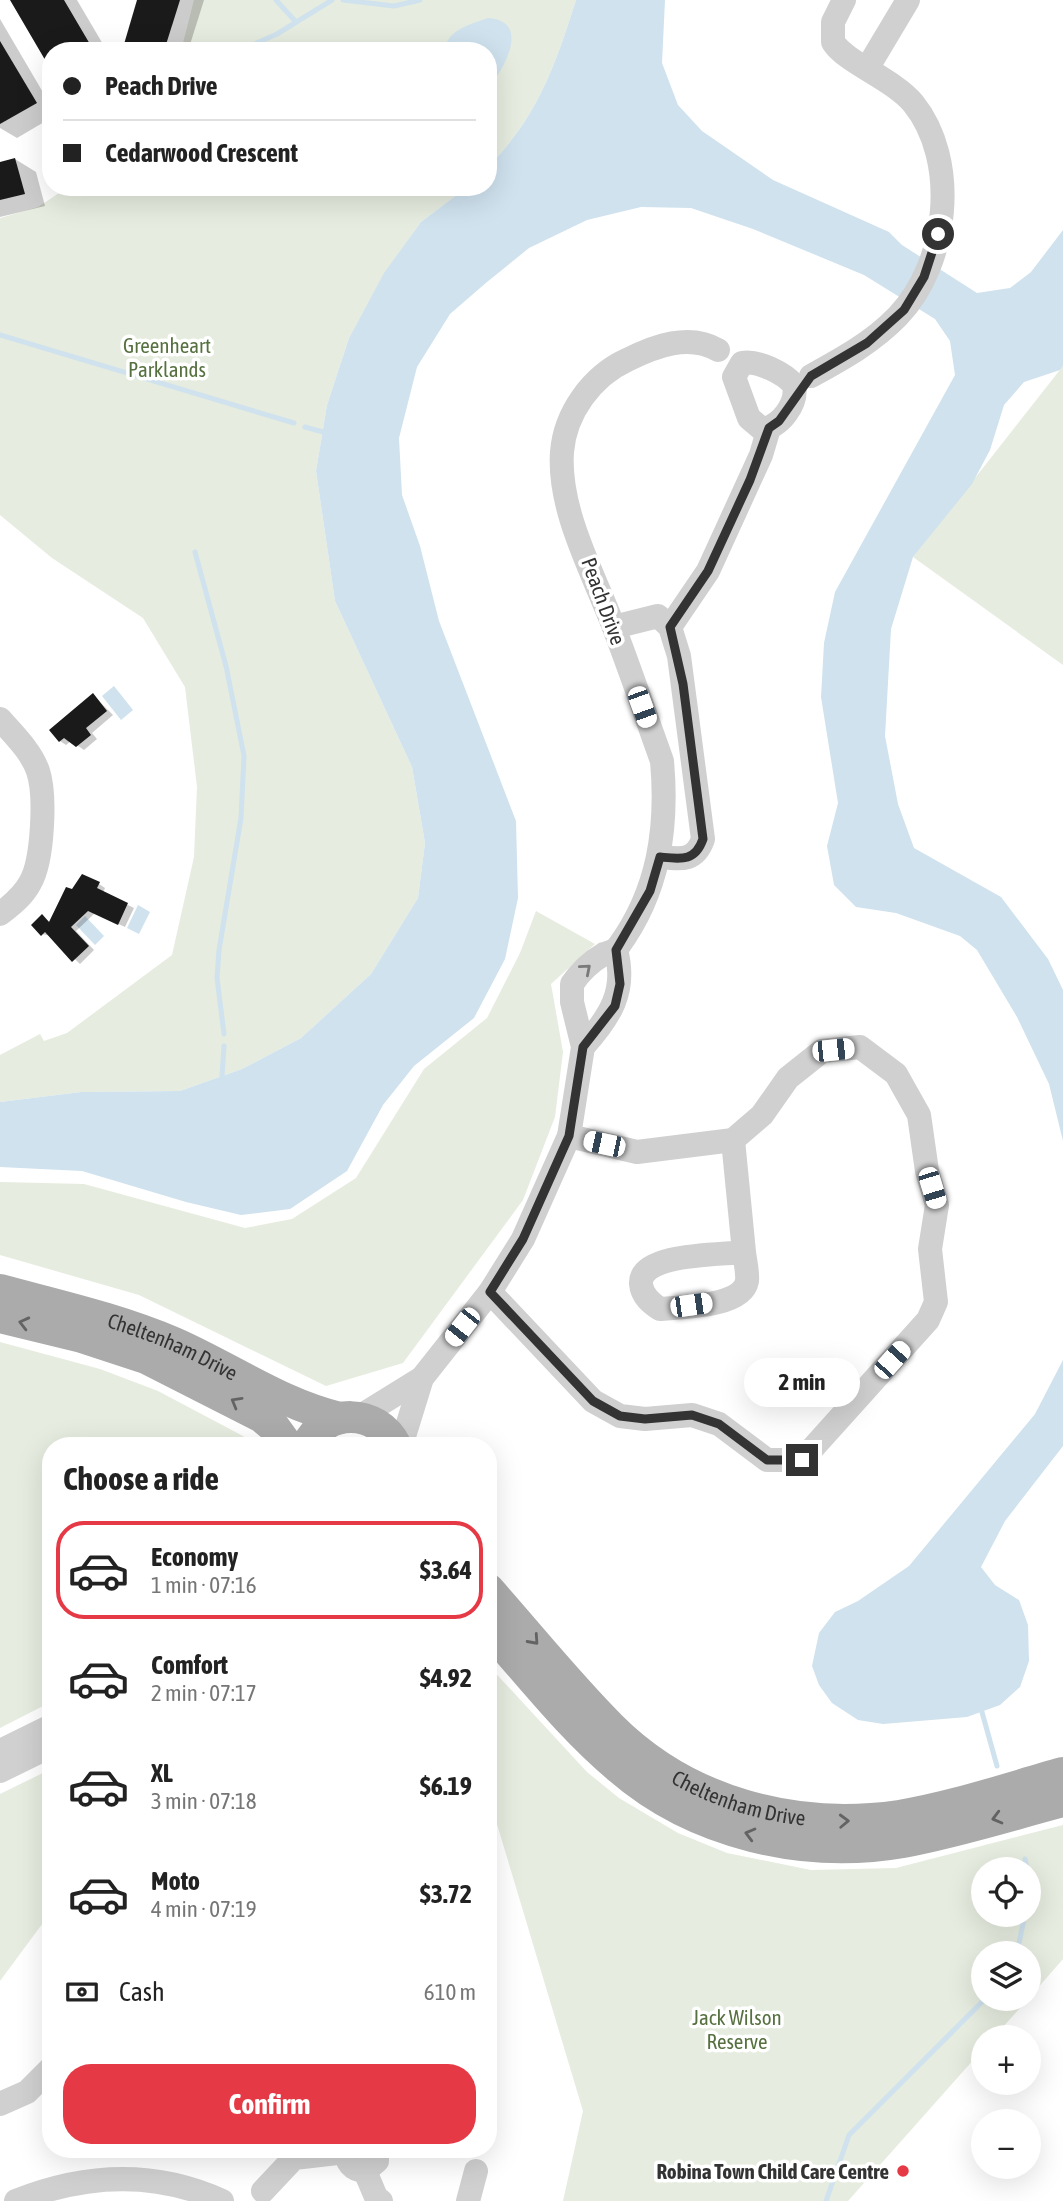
<!DOCTYPE html>
<html lang="en">
<head>
<meta charset="utf-8">
<style>
	:root { --surface:#fff; --page:#f2f2f2; --text:#222; --muted:#767676; --line:#e0e0e0; --accent:#e63946 }
	body { margin:0; font-family:"Asap Condensed",sans-serif; background:var(--page); color:var(--text); height:100vh; display:flex; flex-direction:column; font-size:26px; white-space:nowrap }
	* { box-sizing:border-box; margin:0 }
	p { font-size:23px; color:var(--muted) }
	.icon { flex:none; width:38px; height:38px; fill:none; stroke:currentColor; stroke-width:2; stroke-linecap:round; stroke-linejoin:round }
	.map { position:relative; flex:1; overflow:hidden }
	.panel { position:absolute; left:42px; top:1437px; width:455px; height:721px; display:flex; flex-direction:column; background:var(--surface); border-radius:28px; box-shadow:0 7px 28px #0002 }
	.panel>* { flex:none }
	.banner { position:absolute; left:42px; top:42px; width:455px; height:154px; border-radius:28px; box-shadow:0 7px 28px #0002; display:grid; align-content:center; height:154px; padding:0 21px; background:var(--surface) }
	.fabs { position:absolute; left:971px; top:1857px; display:grid; gap:14px }
	.fabs a { display:grid; place-items:center; width:70px; height:70px; border-radius:50%; background:var(--surface); box-shadow:0 7px 28px #0002; font-size:35px }
	.end { position:absolute; width:32px; height:32px; margin:-16px; border:9px solid #333; background:#fff; box-shadow:0 0 0 4px #fff }
	.from { border-radius:50% }
	.bubble { position:absolute; height:49px; border-radius:24px; background:var(--surface); box-shadow:0 7px 28px #0002; font-size:23px; font-weight:700; line-height:49px; text-align:center }
	.car { position:absolute; width:21px; height:42px; margin:-21px -10px; border-radius:9px; box-shadow:0 0 5px 2px #0007; background:linear-gradient(#fff 24%,#345 0 40%,#fff 0 76%,#345 0 86%,#fff 0) }
	.banner b { display:flex; align-items:center; gap:24px; height:66px; font-size:26px }
	.banner b+b { border-top:2px solid var(--line) }
	.banner i { width:18px; height:18px; background:var(--text) }
	ul { padding:0; list-style:none }
	li { display:flex; align-items:center; gap:21px; height:98px; margin:0 14px 10px; padding:0 7px; border:4px solid transparent; border-radius:28px }
	li div { flex:1 }
	li b { display:block; font-size:26px }
	li em { font-style:normal; font-weight:700 }
	li.selected { border-color:var(--accent) }
	li>.icon { width:63px; height:63px; stroke-width:1.5 }
	h2 { padding:0 21px; font-size:32px; line-height:84px }
	.pay { display:flex; align-items:center; gap:18px; height:77px; padding:0 21px; font-size:26px }
	.pay p { margin-inline-start:auto }
	.cta { display:flex; gap:14px; margin-top:auto; padding:14px 21px }
	.cta a { flex:1; height:80px; border-radius:28px; background:var(--accent); color:#fff; font-size:28px; font-weight:700; line-height:80px; text-align:center }
	.map>svg:first-child { display:block }
	.green { fill:#e6ecdf; fill-rule:evenodd }
	.water { fill:#cfe2ee }
	.shadow { fill:#0003 }
	.lines { fill:none; stroke-linecap:round; stroke-linejoin:round }
	.stream { stroke:#cfe2ee; stroke-width:5 }
	.building { fill:#1a1a1a }
	.minor { stroke:#d0d0d0; stroke-width:24 }
	.major { stroke:#ababab; stroke-width:32 }
	.oneway { stroke:#7a7a7a }
	.oneway2 { stroke:#636363 }
	.route { stroke:#333; stroke-width:9 }
	.poi-dot { fill:#e63946; stroke:#fff; stroke-width:2.5 }
	.labels { text-anchor:middle; dominant-baseline:central; stroke-width:7; stroke-linejoin:round; paint-order:stroke }
	.park-label { font-size:21px; fill:#56703f; stroke:#fff }
	.street-label { font-size:21px; fill:#333; stroke:#fff }
	.poi-label { font-size:21px; font-weight:bold; fill:#333; stroke:#fff; text-anchor:end }
</style>
</head>
<body>
<div class="map">
<svg width="1063" height="2201" viewBox="0 0 1063 2201">
	<rect width="100%" height="100%" fill="#fff"/>
	<!-- green -->
	<g class="green">
		<path d="M194,0H576C555,66 538,116 488,167V51H181Z"/>
		<polygon points="68,187 467,187 421,222 384,274 349,338 327,405 316,471 335,601 412,767 425,843 418,898 371,974 301,1038 242,1069 180,1091 81,1092 0,1102 0,1055 40,1034 44,1041 67,1033 172,955 194,857 197,787 185,687 143,618 52,558 0,515 0,218 38,207"/>
		<polygon points="1063,366 1063,665 913,557"/>
		<polygon points="536,911 595,944 551,984 563,1052 555,1117 523,1200 403,1363 326,1386 139,1295 0,1255 0,1182 84,1184 245,1228 292,1219 356,1178 424,1069 487,1018 520,953"/>
		<polygon points="0,1342 100,1369 158,1391 243,1436 253,1445 51,1446 51,1702 0,1728"/>
		<path d="M488,1665L587,1772L619,1798L678,1833L727,1853L811,1870L896,1868L1063,1825V1959L1029,1998V1953H984V1998L1028,1999L994,2037H984L983,2049L848,2201H563L583,2111L488,1794ZM1029,1869V1914H984V1869Z"/>
		<polygon points="51,1769 51,1912 0,1981 0,1794"/>
	</g>
	<!-- water -->
	<g class="water">
		<path d="M576,0H665L662,63L678,105L702,131L773,180L889,232L902,245L977,293L1010,288L1031,272L1063,230V366L1060,370L1024,382L1004,405L990,450L972,484L913,557L891,629L885,736L898,804L914,848L1001,897L1048,959L1063,990V1141L1049,1084L1017,1017L977,950L960,936L896,913L856,907L834,885L827,846L838,803L821,697L824,643L835,592L955,375L950,341L935,319L864,275L753,229L691,208L641,207L587,220L529,248L487,282L450,314L417,367L399,438L402,495L420,546L439,621L516,821L518,898L505,959L474,1018L414,1066L383,1105L347,1171L290,1209L241,1215L186,1202L82,1171L0,1167V1102L81,1092L180,1091L242,1069L301,1038L371,974L418,898L425,843L412,767L335,601L316,471L327,405L349,338L384,273L421,222L467,187H488V167C538,116 555,66 576,0Z"/>
		<path d="M488,18C531,21 505,68 488,88V51H444C448,29 469,25 488,18Z"/>
		<polygon points="114,686 133,710 121,720 102,696"/>
		<polygon points="138,905 150,912 139,934 127,928"/>
		<polygon points="85,916 104,936 95,945 76,925"/>
		<polygon points="1063,1360 1063,1446 1005,1521 981,1567 995,1585 1019,1600 1028,1625 1029,1661 1020,1687 1000,1705 967,1717 883,1724 858,1720 832,1703 819,1685 812,1666 819,1633 835,1612 858,1601 909,1566 1035,1414"/>
	</g>
	<!-- shadow -->
	<g class="shadow">
		<polygon points="12,0 77,0 107,51 51,51"/>
		<polygon points="139,0 204,0 188,51 129,51"/>
		<polygon points="0,19 51,106 51,118 17,138 0,128"/>
		<polygon points="15,159 36,172 45,206 0,217 0,163"/>
		<polygon points="93,695 113,715 92,733 97,739 84,750 71,741 66,745 60,741"/>
		<polygon points="99,884 105,888 103,893 134,908 125,927 95,913 76,931 94,950 80,964 51,936 42,934 42,916 51,923 73,891"/>
	</g>
	<g class="lines">
		<!-- stream -->
		<g class="stream">
			<polyline points="276,0 296,22"/>
			<polyline points="343,0 394,6 420,0"/>
			<polyline points="239,51 277,34 332,0"/>
			<polyline points="0,335 294,423"/>
			<polyline points="305,427 323,432"/>
			<polyline points="195,552 226,666 244,756 241,818 219,950 217,978 224,1034"/>
			<polyline points="222,1076 224,1046"/>
			<polyline points="980,1705 997,1766"/>
			<polyline points="1025,1859 1027,1869"/>
			<polyline points="1029,1885 1029,1892"/>
			<polyline points="1017,1953 1025,1914"/>
			<polyline points="826,2201 849,2135 986,1998"/>
		</g>
	</g>
	<!-- building -->
	<g class="building">
		<polygon points="10,0 64,0 94,51 51,51 51,70"/>
		<polygon points="137,0 180,0 164,51 122,51"/>
		<polygon points="0,41 37,103 0,124"/>
		<polygon points="15,158 25,194 0,200 0,162"/>
		<polygon points="93,693 107,711 86,728 91,735 76,747 64,738 59,742 49,730"/>
		<polygon points="82,874 100,882 97,888 128,903 118,925 88,911 71,927 89,946 72,962 45,932 41,936 31,925 42,914 49,922 66,887 72,889"/>
	</g>
	<g class="lines">
		<!-- minor -->
		<g class="minor">
			<polyline points="868,67 908,0"/>
			<path d="M742,363C758,360 784,373 794,385C798,404 780,427 762,429L749,418L734,377Z"/>
			<path d="M811,376C842,359 873,342 898,316C948,264 960,161 913,103C893,79 845,62 833,42V22L844,0"/>
			<path d="M614,627L658,616L670,627L679,656L703,839C695,862 681,859 660,857"/>
			<polyline points="670,627 708,571 761,455 769,428"/>
			<path d="M0,719C14,735 31,751 38,771C46,795 43,861 30,883C23,896 12,905 0,914"/>
			<path d="M583,1047C610,1017 627,991 616,950"/>
			<path d="M733,1140L744,1252C720,1255 639,1253 641,1284C642,1296 651,1303 660,1309C682,1307 742,1307 747,1281C748,1272 745,1261 744,1252"/>
			<polyline points="490,1292 593,1401 620,1416 645,1419 692,1415 719,1424 767,1460 802,1460 928,1320 936,1302 930,1249 937,1205 927,1171 919,1115 896,1074 860,1047 822,1051 788,1078 762,1115 733,1140 637,1152 569,1136"/>
			<polyline points="359,1417 422,1378"/>
			<path d="M401,1446L422,1378L490,1292L523,1239L569,1136L583,1047L572,1002V984C580,972 592,961 604,954C609,952 614,952 618,947C659,891 668,828 662,761C645,714 629,666 611,620C591,569 558,508 562,452C565,413 592,376 627,360C655,346 689,333 718,350"/>
			<polyline points="0,1751 51,1726"/>
			<polyline points="0,1771 51,1746"/>
			<polyline points="0,2104 27,2092 51,2068"/>
			<path d="M347,2149C345,2162 352,2170 365,2171L377,2161V2149"/>
			<polyline points="365,2171 376,2197 381,2201"/>
			<polyline points="263,2191 294,2158 346,2152"/>
			<path d="M16,2201C84,2174 154,2170 222,2201"/>
			<polyline points="468,2201 476,2171"/>
		</g>
		<!-- major -->
		<g class="major">
			<path id="s1" d="M0,1290C59,1306 118,1319 174,1343C231,1368 280,1404 340,1418"/>
			<polyline points="0,1317 82,1337 146,1358 262,1417 275,1428 288,1446"/>
			<path d="M307,1446C325,1407 377,1408 396,1446"/>
			<path id="s2" d="M488,1589C529,1635 568,1684 611,1727C687,1803 795,1831 899,1816C954,1807 1009,1788 1063,1773"/>
			<path d="M488,1628C530,1675 570,1727 619,1768C695,1834 805,1859 903,1842C957,1832 1010,1815 1063,1801"/>
		</g>
	</g>
	<!-- one-way arrows -->
	<defs><path id="oneway-chevron" d="M-2-3.5L2.5 0L-2 3.5" fill="none" stroke-width="1.6" stroke-linecap="round" stroke-linejoin="round" transform="scale(1.75)"/></defs>
	<use class="oneway" href="#oneway-chevron" transform="translate(586 969) rotate(-41)"/>
	<g class="oneway2">
		<use href="#oneway-chevron" transform="translate(24 1323) rotate(-166)"/>
		<use href="#oneway-chevron" transform="translate(236 1402) rotate(-150)"/>
		<use href="#oneway-chevron" transform="translate(534 1640) rotate(48)"/>
		<use href="#oneway-chevron" transform="translate(997 1818) rotate(165)"/>
		<use href="#oneway-chevron" transform="translate(844 1821) rotate(-2)"/>
		<use href="#oneway-chevron" transform="translate(750 1834) rotate(-165)"/>
	</g>
	<g class="lines">
		<!-- route -->
		<path class="route" d="M802,1460H767L719,1424L692,1415L645,1419L620,1416L593,1401L490,1292L523,1239L569,1136L583,1047L615,1006L620,984L616,950L650,891L660,857C681,859 695,862 703,839L683,684L670,627L708,571L750,480L769,428L779,421L811,376L867,343L904,310L924,277L938,234"/>
	</g>
	<!-- markers -->
	<circle class="poi-dot" cx="903" cy="2171" r="7"/>
	<g class="labels">
		<!-- park labels -->
		<g class="park-label">
			<text x="167" y="345">Greenheart<tspan x="167" dy="24">Parklands</tspan></text>
			<text x="737" y="2017">Jack Wilson<tspan x="737" dy="24">Reserve</tspan></text>
		</g>
		<!-- street labels -->
		<g class="street-label">
			<text transform="translate(604 601) rotate(70)">Peach Drive</text>
			<text stroke="none"><textPath href="#s1" startOffset="182">Cheltenham Drive</textPath></text>
			<text stroke="none"><textPath href="#s2" startOffset="334">Cheltenham Drive</textPath></text>
		</g>
		<!-- poi labels -->
		<g class="poi-label">
			<text x="889" y="2171">Robina Town Child Care Centre</text>
		</g>
	</g>
</svg>
<div class="fabs">
<a><svg class="icon" aria-label="locate" viewBox="0 0 24 24"><circle cx="12" cy="12" r="6"/><path d="M12 2v4M12 18v4M2 12h4M18 12h4"/></svg></a>
<a><svg class="icon" aria-label="layers" viewBox="0 0 24 24"><path d="M12 4l9 5-9 5-9-5zM3 14l9 5 9-5"/></svg></a>
<a>+</a>
<a>−</a>
</div>
<i class="end from" style="left:938px;top:234px"></i>
<i class="end" style="left:802px;top:1460px"></i>
<div class="bubble" style="left:744px;top:1358px;width:116px">2 min</div>
<i class="car" style="left:642px;top:707px;rotate:160deg"></i>
<i class="car" style="left:833px;top:1050px;rotate:84deg"></i>
<i class="car" style="left:604px;top:1144px;rotate:282deg"></i>
<i class="car" style="left:932px;top:1188px;rotate:163deg"></i>
<i class="car" style="left:691px;top:1305px;rotate:82deg"></i>
<i class="car" style="left:462px;top:1327px;rotate:218deg"></i>
<i class="car" style="left:892px;top:1360px;rotate:42deg"></i>
<div class="banner">
<b><i class="from"></i>Peach Drive</b>
<b><i></i>Cedarwood Crescent</b>
</div>
<section class="panel">
<h2>Choose a ride</h2>
<ul>
<li class="selected"><svg class="icon" aria-label="car" viewBox="0 0 24 24"><path d="M5 17H2v-5l4-1 3-4h7l3 4 3 1v5h-3M9 17h6M6 11h13"/><circle cx="7" cy="17" r="2"/><circle cx="17" cy="17" r="2"/></svg><div><b>Economy</b><p>1 min · 07:16</p></div><em>$3.64</em></li>
<li><svg class="icon" aria-label="car" viewBox="0 0 24 24"><path d="M5 17H2v-5l4-1 3-4h7l3 4 3 1v5h-3M9 17h6M6 11h13"/><circle cx="7" cy="17" r="2"/><circle cx="17" cy="17" r="2"/></svg><div><b>Comfort</b><p>2 min · 07:17</p></div><em>$4.92</em></li>
<li><svg class="icon" aria-label="car" viewBox="0 0 24 24"><path d="M5 17H2v-5l4-1 3-4h7l3 4 3 1v5h-3M9 17h6M6 11h13"/><circle cx="7" cy="17" r="2"/><circle cx="17" cy="17" r="2"/></svg><div><b>XL</b><p>3 min · 07:18</p></div><em>$6.19</em></li>
<li><svg class="icon" aria-label="car" viewBox="0 0 24 24"><path d="M5 17H2v-5l4-1 3-4h7l3 4 3 1v5h-3M9 17h6M6 11h13"/><circle cx="7" cy="17" r="2"/><circle cx="17" cy="17" r="2"/></svg><div><b>Moto</b><p>4 min · 07:19</p></div><em>$3.72</em></li>
</ul>
<div class="pay"><svg class="icon" aria-label="cash" viewBox="0 0 24 24"><path d="M3 7h18v10H3z"/><circle cx="12" cy="12" r="2"/></svg>Cash<p>610 m</p></div>
<div class="cta"><a>Confirm</a></div>
</section>
</div>
</body>
</html>
